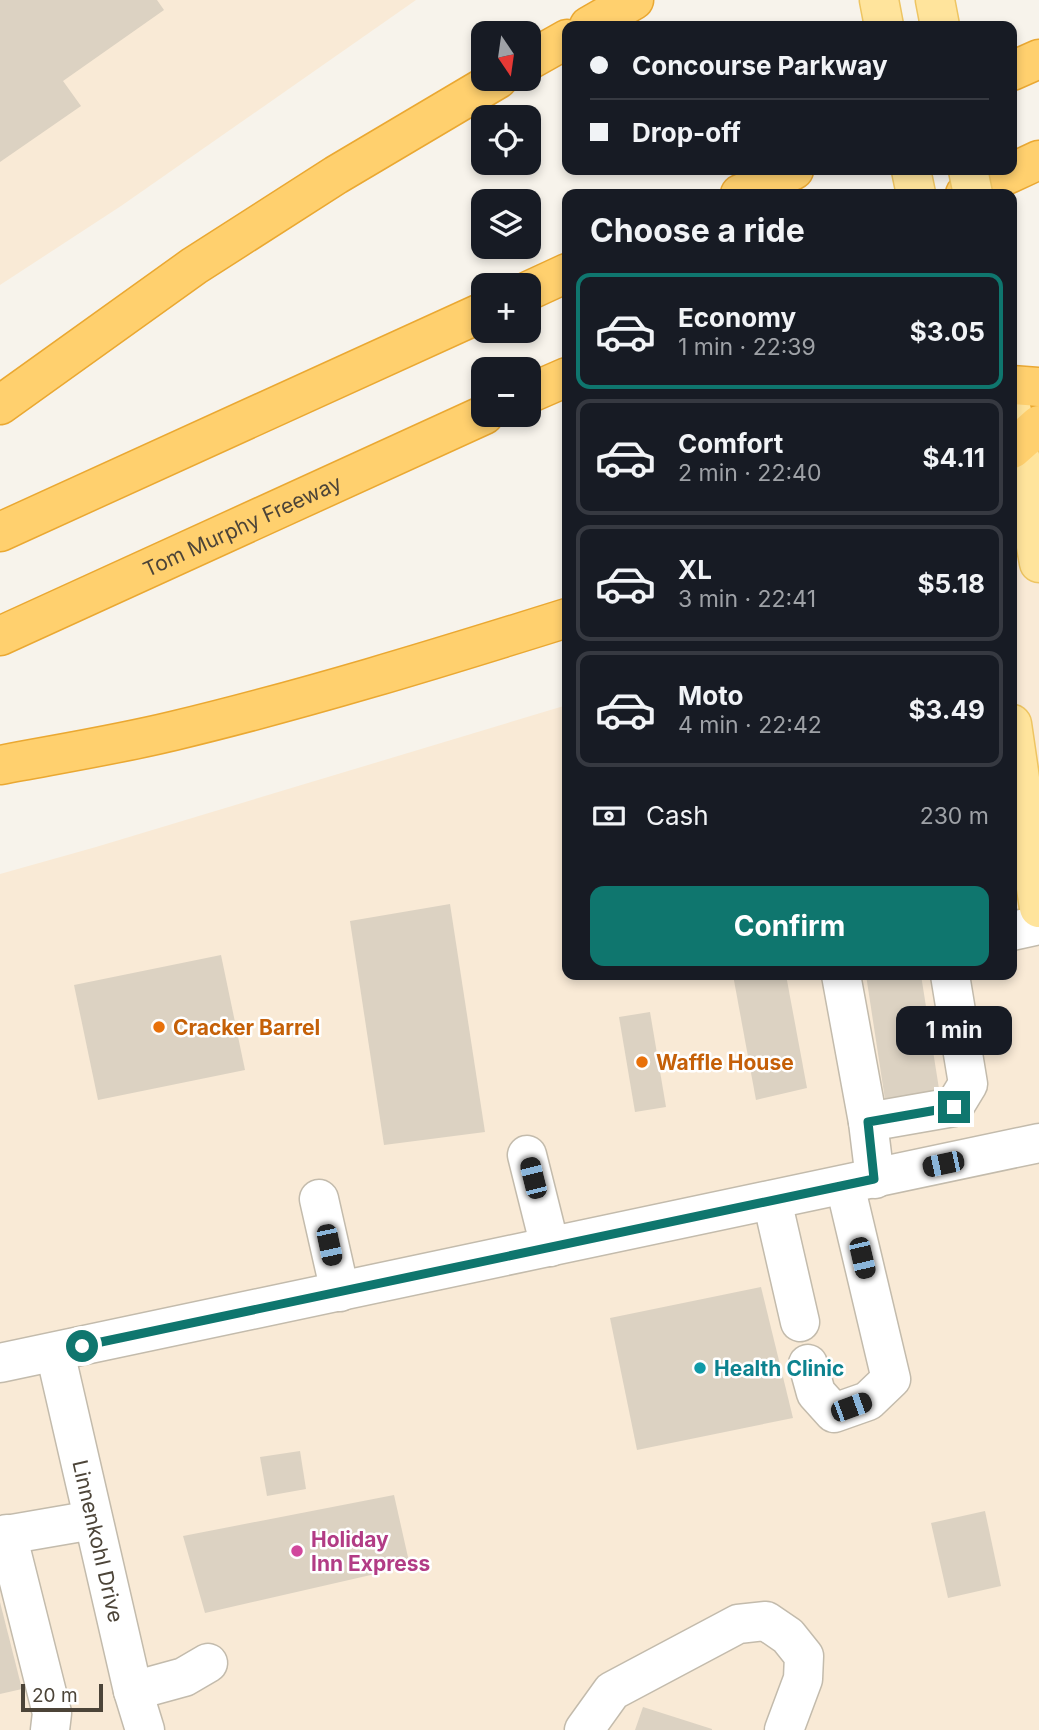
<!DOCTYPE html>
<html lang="en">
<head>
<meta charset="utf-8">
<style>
	:root { --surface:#171b24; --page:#242831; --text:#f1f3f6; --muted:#9ea1a6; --line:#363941; --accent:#0f766e }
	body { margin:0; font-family:Inter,sans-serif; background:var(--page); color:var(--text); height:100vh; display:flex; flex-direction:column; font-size:26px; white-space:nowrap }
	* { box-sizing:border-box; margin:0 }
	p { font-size:23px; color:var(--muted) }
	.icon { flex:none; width:38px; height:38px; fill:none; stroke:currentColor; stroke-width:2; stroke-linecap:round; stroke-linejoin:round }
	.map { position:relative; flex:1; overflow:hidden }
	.details { position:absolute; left:562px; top:189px; width:455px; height:791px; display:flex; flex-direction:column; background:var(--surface); border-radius:14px; box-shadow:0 4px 10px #0003 }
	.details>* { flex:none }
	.banner { position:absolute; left:562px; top:21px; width:455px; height:154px; border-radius:14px; box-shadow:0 4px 10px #0003; display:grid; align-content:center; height:154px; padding:0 28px; background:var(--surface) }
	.needle { width:46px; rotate:167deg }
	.controls { position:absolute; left:471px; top:21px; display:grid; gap:14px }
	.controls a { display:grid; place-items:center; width:70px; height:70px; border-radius:14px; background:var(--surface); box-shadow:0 4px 10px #0003; font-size:35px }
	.scale { position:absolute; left:21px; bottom:18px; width:82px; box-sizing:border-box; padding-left:7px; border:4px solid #4c4438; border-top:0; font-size:19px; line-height:24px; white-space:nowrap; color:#4c4438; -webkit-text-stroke:5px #fff; paint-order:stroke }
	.end { position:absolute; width:32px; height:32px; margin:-16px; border:9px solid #0f766e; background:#fff; box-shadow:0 0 0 4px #fff }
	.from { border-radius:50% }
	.bubble { position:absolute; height:49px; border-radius:14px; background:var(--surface); box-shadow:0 4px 10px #0003; font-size:23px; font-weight:700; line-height:49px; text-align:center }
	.car { position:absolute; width:21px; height:42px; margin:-21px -10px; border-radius:9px; box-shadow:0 0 5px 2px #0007; background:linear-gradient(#222 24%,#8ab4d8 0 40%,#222 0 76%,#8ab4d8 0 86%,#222 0) }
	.banner b { display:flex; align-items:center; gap:24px; height:66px; font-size:26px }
	.banner b+b { border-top:2px solid var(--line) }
	.banner i { width:18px; height:18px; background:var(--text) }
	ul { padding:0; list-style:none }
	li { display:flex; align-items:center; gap:21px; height:116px; margin:0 14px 10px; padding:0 14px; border:4px solid var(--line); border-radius:14px }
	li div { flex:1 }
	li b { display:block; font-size:26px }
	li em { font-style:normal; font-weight:700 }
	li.active { border-color:var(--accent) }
	li>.icon { width:63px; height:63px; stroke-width:1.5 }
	h2 { padding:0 28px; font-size:32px; line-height:84px }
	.pay { display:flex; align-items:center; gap:18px; height:77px; padding:0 28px; font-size:26px }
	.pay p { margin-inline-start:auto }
	.cta { display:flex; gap:14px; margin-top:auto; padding:14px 28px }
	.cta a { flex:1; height:80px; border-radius:14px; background:var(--accent); color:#fff; font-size:28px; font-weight:700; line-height:80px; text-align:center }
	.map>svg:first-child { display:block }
	.commercial { fill:#f9ead6 }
	.building { fill:#dcd2c2 }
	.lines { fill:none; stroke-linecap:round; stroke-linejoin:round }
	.minor-casing { stroke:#c3bbac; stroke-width:41 }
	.major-casing { stroke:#eec562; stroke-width:41 }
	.highway-casing { stroke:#eaa832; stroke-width:41 }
	.minor { stroke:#fff; stroke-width:38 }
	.major { stroke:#ffe49c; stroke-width:38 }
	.highway { stroke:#ffd06e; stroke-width:38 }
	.major-bridge-casing { stroke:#eec562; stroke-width:41; stroke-linecap:butt }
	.major-bridge { stroke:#ffe49c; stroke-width:38 }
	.route { stroke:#0f766e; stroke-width:9 }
	.food-dot { fill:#e8710a; stroke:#fff; stroke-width:2.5 }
	.culture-dot { fill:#0f9aa8; stroke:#fff; stroke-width:2.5 }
	.hotel-dot { fill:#d1479c; stroke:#fff; stroke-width:2.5 }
	.labels { text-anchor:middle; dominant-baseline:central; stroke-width:5; stroke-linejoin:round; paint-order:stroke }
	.street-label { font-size:21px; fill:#4c4438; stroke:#fff }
	.food-label { font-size:21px; font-weight:bold; fill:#c56008; stroke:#fff; text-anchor:start }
	.culture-label { font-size:21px; font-weight:bold; fill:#0d838f; stroke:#fff; text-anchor:start }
	.hotel-label { font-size:21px; font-weight:bold; fill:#b23c85; stroke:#fff; text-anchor:start }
</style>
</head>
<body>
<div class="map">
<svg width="1039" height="1730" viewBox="0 0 1039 1730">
	<rect width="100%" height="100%" fill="#f7f3eb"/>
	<!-- commercial -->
	<g class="commercial">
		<polygon points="0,0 416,0 121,206 0,285"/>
		<polygon points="1039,531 1039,1730 0,1730 0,874 96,847 567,705 567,975 1012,975 1012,551"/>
	</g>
	<!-- building -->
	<g class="building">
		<polygon points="0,0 157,0 164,10 63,81 81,106 0,162"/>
		<polygon points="450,904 485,1132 384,1145 350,921"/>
		<polygon points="221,955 245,1070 98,1100 74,985"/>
		<polygon points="733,975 786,975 807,1088 756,1100"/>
		<polygon points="866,975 921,975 940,1095 886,1106"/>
		<polygon points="650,1012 666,1107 635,1112 619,1017"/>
		<polygon points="761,1287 793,1418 637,1450 610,1318"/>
		<polygon points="300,1451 306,1489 267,1496 260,1457"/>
		<polygon points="394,1495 410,1566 205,1613 183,1536"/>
		<polygon points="985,1511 1001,1586 948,1598 931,1523"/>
		<polygon points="0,1602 22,1689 0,1694"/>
		<polygon points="643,1707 712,1729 712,1730 635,1730"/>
	</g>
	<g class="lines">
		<!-- minor casing -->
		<g class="minor-casing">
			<g id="minor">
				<polyline points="1012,931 1039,925"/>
				<polyline points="841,975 868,1122 875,1179"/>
				<polyline points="868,1122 954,1107 968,1084 950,975"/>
				<polyline points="527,1155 550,1247"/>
				<polyline points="319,1199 340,1292"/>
				<polyline points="772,1200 800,1322"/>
				<path id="s1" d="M55,1352L133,1691L145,1730"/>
				<polyline points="0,1363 1039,1143"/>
				<polyline points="808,1364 816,1393 834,1413 868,1401 891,1379 845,1185"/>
				<polyline points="7,1534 52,1713 50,1730"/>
				<polyline points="0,1536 93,1520"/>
				<polyline points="133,1691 184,1677 208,1663"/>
				<polyline points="584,1730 612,1691 738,1624 766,1621 788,1636 804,1656 803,1679 784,1730"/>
			</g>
		</g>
		<!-- major casing -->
		<g class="major-casing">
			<g id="major">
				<polyline points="879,0 884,26"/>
				<polyline points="935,0 940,26"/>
				<polyline points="911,170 916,194"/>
				<polyline points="1012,411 1039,563"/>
				<polyline points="1012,724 1039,908"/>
			</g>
		</g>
		<!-- highway casing -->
		<g class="highway-casing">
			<g id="highway">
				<polyline points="589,26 634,0"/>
				<polyline points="528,61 567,39"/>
				<polyline points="1012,71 1039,59"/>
				<polyline points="740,194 794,170"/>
				<polyline points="965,194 1039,160"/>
				<polyline points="528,291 567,273"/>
				<polyline points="1012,385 1039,387"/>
				<polyline points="528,394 567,377"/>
				<polyline points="0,405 194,266 336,175 498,79"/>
				<polyline points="1012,449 1039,425"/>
				<polyline points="0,532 483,312"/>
				<path id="s2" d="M0,636L484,415"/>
				<path d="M0,765C58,754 115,745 173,731C306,699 436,659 567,618"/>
			</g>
		</g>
		<!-- minor -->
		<use href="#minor" class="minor"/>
		<!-- major -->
		<use href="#major" class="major"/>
		<!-- highway -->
		<use href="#highway" class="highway"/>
		<!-- major-bridge casing -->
		<g class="major-bridge-casing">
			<polyline id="major-bridge" points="968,170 973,194"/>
		</g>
		<!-- major-bridge -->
		<use href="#major-bridge" class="major-bridge"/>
	</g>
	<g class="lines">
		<!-- route -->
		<polyline class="route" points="82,1346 874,1179 868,1122 954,1107"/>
	</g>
	<!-- markers -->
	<g class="food-dot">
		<circle cx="159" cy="1027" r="7"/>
		<circle cx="642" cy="1062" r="7"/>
	</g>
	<circle class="culture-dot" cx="700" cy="1368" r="7"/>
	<circle class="hotel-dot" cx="297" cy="1551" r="7"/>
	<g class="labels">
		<!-- street labels -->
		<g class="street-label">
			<text stroke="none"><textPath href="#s2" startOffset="266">Tom Murphy Freeway</textPath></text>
			<text stroke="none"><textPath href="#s1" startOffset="194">Linnenkohl Drive</textPath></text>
		</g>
		<!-- food labels -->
		<g class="food-label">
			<text x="173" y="1027">Cracker Barrel</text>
			<text x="656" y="1062">Waffle House</text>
		</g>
		<!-- culture labels -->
		<g class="culture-label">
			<text x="714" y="1368">Health Clinic</text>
		</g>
		<!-- hotel labels -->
		<g class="hotel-label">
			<text x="311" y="1539">Holiday<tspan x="311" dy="24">Inn Express</tspan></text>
		</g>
	</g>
</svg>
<div class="controls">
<a><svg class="needle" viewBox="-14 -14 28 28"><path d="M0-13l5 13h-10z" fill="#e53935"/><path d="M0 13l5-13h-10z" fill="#9ea1a6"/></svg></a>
<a><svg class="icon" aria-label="locate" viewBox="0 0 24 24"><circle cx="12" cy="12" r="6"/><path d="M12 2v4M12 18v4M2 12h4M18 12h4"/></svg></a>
<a><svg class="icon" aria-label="layers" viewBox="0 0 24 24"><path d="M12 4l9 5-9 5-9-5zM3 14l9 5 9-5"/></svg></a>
<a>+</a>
<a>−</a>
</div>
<div class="scale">20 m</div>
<i class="end from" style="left:82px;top:1346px"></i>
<i class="end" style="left:954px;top:1107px"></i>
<div class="bubble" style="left:896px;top:1006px;width:116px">1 min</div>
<i class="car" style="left:943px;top:1164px;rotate:258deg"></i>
<i class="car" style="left:533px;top:1178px;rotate:346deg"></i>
<i class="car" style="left:329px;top:1245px;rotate:168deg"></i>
<i class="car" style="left:862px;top:1258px;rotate:167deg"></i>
<i class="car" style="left:851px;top:1407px;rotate:70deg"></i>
<div class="banner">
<b><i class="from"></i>Concourse Parkway</b>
<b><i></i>Drop-off</b>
</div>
<section class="details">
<h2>Choose a ride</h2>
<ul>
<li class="active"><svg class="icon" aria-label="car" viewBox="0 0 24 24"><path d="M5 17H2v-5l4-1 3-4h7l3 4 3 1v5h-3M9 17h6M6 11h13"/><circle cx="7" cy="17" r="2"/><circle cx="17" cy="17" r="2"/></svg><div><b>Economy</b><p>1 min · 22:39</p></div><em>$3.05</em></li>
<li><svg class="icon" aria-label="car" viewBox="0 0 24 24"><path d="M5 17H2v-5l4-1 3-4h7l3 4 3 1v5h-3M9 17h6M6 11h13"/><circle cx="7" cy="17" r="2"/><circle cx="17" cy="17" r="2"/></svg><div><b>Comfort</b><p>2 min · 22:40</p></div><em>$4.11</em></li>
<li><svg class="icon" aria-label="car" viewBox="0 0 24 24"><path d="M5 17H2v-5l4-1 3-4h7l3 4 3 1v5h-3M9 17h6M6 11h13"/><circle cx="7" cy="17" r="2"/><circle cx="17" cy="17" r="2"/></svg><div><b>XL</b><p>3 min · 22:41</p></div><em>$5.18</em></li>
<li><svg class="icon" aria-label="car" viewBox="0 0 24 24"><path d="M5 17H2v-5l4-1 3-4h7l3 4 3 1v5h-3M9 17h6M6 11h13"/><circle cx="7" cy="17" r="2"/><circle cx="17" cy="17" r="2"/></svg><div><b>Moto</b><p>4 min · 22:42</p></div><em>$3.49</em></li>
</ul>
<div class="pay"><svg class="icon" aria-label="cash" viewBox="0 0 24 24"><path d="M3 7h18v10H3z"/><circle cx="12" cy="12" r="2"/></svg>Cash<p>230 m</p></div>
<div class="cta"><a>Confirm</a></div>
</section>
</div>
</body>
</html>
